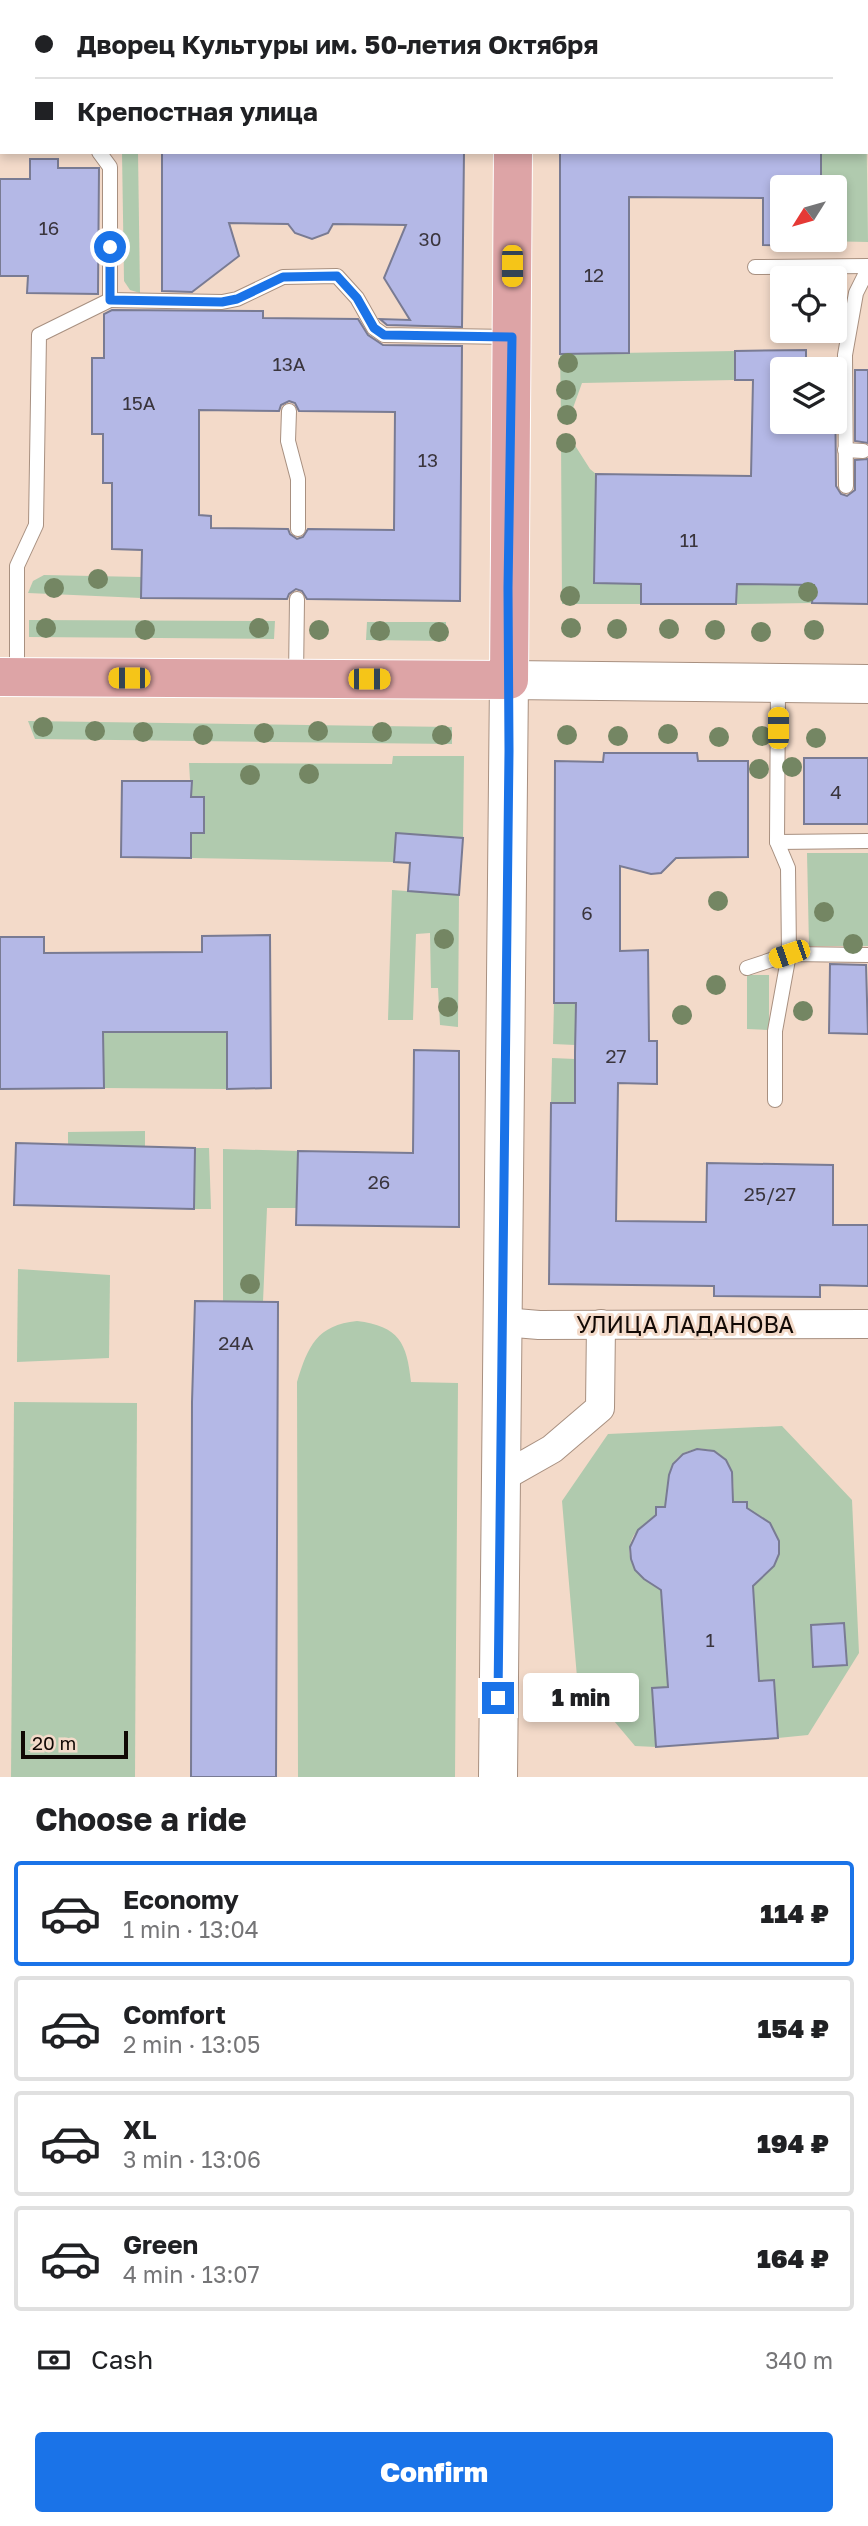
<!DOCTYPE html>
<html lang="en">
<head>
<meta charset="utf-8">
<style>
	:root { --surface:#fff; --page:#f6f6f6; --text:#202124; --muted:#757577; --line:#e0e0e0; --accent:#1a73e8 }
	body { margin:0; font-family:"Golos Text",sans-serif; background:var(--page); color:var(--text); height:100vh; display:flex; flex-direction:column; font-size:26px; white-space:nowrap }
	* { box-sizing:border-box; margin:0 }
	p { font-size:23px; color:var(--muted) }
	.icon { flex:none; width:38px; height:38px; fill:none; stroke:currentColor; stroke-width:2; stroke-linecap:round; stroke-linejoin:round }
	.map { position:relative; height:1777px; overflow:hidden }
	.drawer { display:flex; flex-direction:column; background:var(--surface); flex:1 }
	.drawer>* { flex:none }
	.hud { position:absolute; left:0px; top:0px; width:868px; height:154px; box-shadow:0 4px 10px #0003; display:grid; align-content:center; height:154px; padding:0 35px; background:var(--surface) }
	.needle { width:46px; rotate:233deg }
	.buttons { position:absolute; left:770px; top:175px; display:grid; gap:14px }
	.buttons a { display:grid; place-items:center; width:77px; height:77px; border-radius:7px; background:var(--surface); box-shadow:0 4px 10px #0003; font-size:35px }
	.scale { position:absolute; left:21px; bottom:18px; width:107px; box-sizing:border-box; padding-left:7px; border:4px solid #110905; border-top:0; font-size:19px; line-height:24px; white-space:nowrap; color:#110905; -webkit-text-stroke:5px #f3dac9; paint-order:stroke }
	.end { position:absolute; width:32px; height:32px; margin:-16px; border:9px solid #1a73e8; background:#fff; box-shadow:0 0 0 4px #fff }
	.from { border-radius:50% }
	.bubble { position:absolute; height:49px; border-radius:7px; background:var(--surface); box-shadow:0 4px 10px #0003; font-size:23px; font-weight:800; line-height:49px; text-align:center }
	.car { position:absolute; width:21px; height:42px; margin:-21px -10px; border-radius:9px; box-shadow:0 0 5px 2px #0007; background:linear-gradient(#f5c518 24%,#345 0 40%,#f5c518 0 76%,#345 0 86%,#f5c518 0) }
	.hud b { display:flex; align-items:center; gap:24px; height:66px; font-size:26px }
	.hud b+b { border-top:2px solid var(--line) }
	.hud i { width:18px; height:18px; background:var(--text) }
	ul { padding:0; list-style:none }
	li { display:flex; align-items:center; gap:21px; height:105px; margin:0 14px 10px; padding:0 21px; border:4px solid var(--line); border-radius:7px }
	li div { flex:1 }
	li b { display:block; font-size:26px }
	li em { font-style:normal; font-weight:800 }
	li.current { border-color:var(--accent) }
	li>.icon { width:63px; height:63px; stroke-width:1.5 }
	h2 { padding:0 35px; font-size:32px; line-height:84px }
	.pay { display:flex; align-items:center; gap:18px; height:77px; padding:0 35px; font-size:26px }
	.pay p { margin-inline-start:auto }
	.cta { display:flex; gap:14px; margin-top:auto; padding:14px 35px }
	.cta a { flex:1; height:80px; border-radius:7px; background:var(--accent); color:#fff; font-size:28px; font-weight:800; line-height:80px; text-align:center }
	.map>svg:first-child { display:block }
	.green { fill:#b0caae }
	.building { fill:#b4b8e6; stroke:#797b93; stroke-width:2; fill-rule:evenodd }
	.lines { fill:none; stroke-linecap:round; stroke-linejoin:round }
	.lane-casing { stroke:#a89080; stroke-width:16 }
	.street-casing { stroke:#a89080; stroke-width:30 }
	.secondary-casing { stroke:#a89080; stroke-width:40 }
	.primary-casing { stroke:#fff; stroke-width:40 }
	.lane { stroke:#fff; stroke-width:14 }
	.street { stroke:#fff; stroke-width:28 }
	.secondary { stroke:#fff; stroke-width:38 }
	.primary { stroke:#dda4a6; stroke-width:38 }
	.tree { fill:#748663 }
	.route { stroke:#1a73e8; stroke-width:9 }
	.labels { text-anchor:middle; dominant-baseline:central; stroke-width:6; stroke-linejoin:round; paint-order:stroke }
	.number-label { font-size:19px; fill:#3a353d }
	.street-label { font-size:23px; fill:#110905; stroke:#f3dac9 }
</style>
</head>
<body>
<div class="map">
<svg width="868" height="1777" viewBox="0 0 868 1777">
	<rect width="100%" height="100%" fill="#f3dac9"/>
	<!-- green -->
	<g class="green">
		<polygon points="0,0 467,0 467,2 2,2 0,20"/>
		<polygon points="866,100 868,242 821,241 835,240 835,187 821,187 821,152 866,152"/>
		<polygon points="122,152 138,152 140,293 130,290 124,281"/>
		<polygon points="735,351 735,380 582,383 569,419 561,418 560,354"/>
		<polygon points="569,436 590,469 596,474 594,583 641,584 641,604 562,604 561,437"/>
		<polygon points="812,560 812,603 736,604 737,584 782,585"/>
		<polygon points="44,575 142,577 141,598 28,593 33,581"/>
		<polygon points="29,620 275,621 274,639 29,637"/>
		<polygon points="367,622 446,622 446,641 366,640"/>
		<polygon points="28,721 452,727 452,744 35,739"/>
		<polygon points="393,756 464,756 463,838 397,833 394,862 191,858 191,833 204,797 191,797 189,763 392,764"/>
		<polygon points="807,853 868,853 868,946 809,946"/>
		<polygon points="392,890 459,895 458,1027 440,1025 438,988 431,988 430,933 416,934 413,1020 388,1020"/>
		<polygon points="747,975 769,975 769,1030 747,1029"/>
		<polygon points="554,1003 576,1003 575,1045 553,1044"/>
		<polygon points="103,1032 227,1032 227,1089 104,1088"/>
		<polygon points="552,1058 575,1059 575,1103 551,1103"/>
		<polygon points="145,1131 145,1147 68,1145 68,1132"/>
		<polygon points="195,1148 209,1148 211,1209 194,1209"/>
		<polygon points="223,1149 298,1151 297,1208 267,1208 263,1302 223,1301"/>
		<polygon points="18,1269 110,1275 109,1358 17,1362"/>
		<path d="M357,1321C399,1326 407,1343 411,1382L458,1383L455,1777H298L297,1382C308,1346 317,1325 357,1321Z"/>
		<polygon points="14,1402 137,1403 135,1777 11,1777"/>
		<path d="M782,1426L852,1500L859,1653L808,1735L778,1738L774,1680L759,1681L752,1581C789,1569 785,1519 748,1512L747,1502H733C733,1490 735,1475 729,1465C716,1442 681,1444 671,1468C667,1480 670,1495 671,1507L656,1508V1517C648,1522 640,1526 634,1535C621,1557 638,1582 661,1586L668,1687L652,1688L656,1747L635,1746L577,1677L562,1501L608,1434Z"/>
	</g>
	<!-- building -->
	<g class="building">
		<polygon points="162,152 464,152 462,327 387,325 380,319 410,320 384,278 406,225 333,224 328,233 312,239 295,233 288,224 229,223 239,256 192,292 162,291"/>
		<polygon points="560,152 821,152 821,187 782,187 782,240 821,240 821,246 763,245 763,198 629,197 629,353 560,354"/>
		<polygon points="30,159 58,159 58,168 99,168 98,294 27,293 28,276 0,276 0,179 30,179"/>
		<path d="M112,310L263,311V318L358,319L368,335L383,345L462,346L460,601L307,599L302,591L296,589L289,594L287,599L141,598L142,550L112,549V483H103V434H92V358H104V314ZM289,401L295,403L299,411L395,412L394,530L308,529L303,537L297,539L290,534L288,529L211,528V516L199,515V410L279,411L281,405Z"/>
		<polygon points="806,350 806,362 816,362 816,369 782,369 782,422 835,422 835,370 836,486 841,494 847,496 855,490 855,460 868,459 868,604 812,603 814,585 737,584 736,604 641,604 641,584 594,583 596,474 751,476 753,380 735,380 735,351"/>
		<polygon points="855,370 868,370 868,443 855,441"/>
		<polygon points="604,753 697,753 698,761 748,761 748,857 676,858 661,873 651,874 620,866 620,951 648,950 649,1041 657,1041 657,1084 618,1083 616,1221 706,1222 707,1163 833,1165 833,1225 868,1225 868,1286 820,1285 820,1297 714,1296 714,1286 549,1284 551,1103 575,1103 575,1052 576,1003 554,1003 555,761 603,762"/>
		<rect x="804" y="758" width="64" height="66"/>
		<polygon points="122,781 192,781 191,797 204,797 204,833 191,833 191,858 121,857"/>
		<polygon points="396,833 463,838 459,895 408,891 410,863 394,862"/>
		<polygon points="270,935 271,1088 227,1089 227,1032 103,1032 104,1088 0,1089 0,937 44,937 44,953 202,952 202,936"/>
		<polygon points="830,964 866,965 868,1034 829,1033"/>
		<polygon points="414,1050 459,1051 459,1227 296,1225 298,1151 413,1153"/>
		<polygon points="16,1143 195,1148 194,1209 14,1205"/>
		<polygon points="195,1301 278,1302 276,1777 191,1777 192,1402"/>
		<polygon points="697,1449 714,1451 726,1460 732,1472 733,1502 747,1502 747,1508 770,1523 779,1541 779,1554 774,1566 753,1586 759,1681 774,1680 778,1738 656,1747 652,1688 668,1687 661,1590 644,1579 635,1570 631,1559 630,1547 638,1530 656,1515 656,1507 665,1507 669,1475 673,1464 683,1454"/>
		<polygon points="844,1623 847,1665 813,1667 811,1625"/>
	</g>
	<g class="lines">
		<!-- lane casing -->
		<g class="lane-casing">
			<g id="lane">
				<polyline points="690,0 693,2"/>
				<polyline points="706,2 706,0"/>
				<polyline points="0,136 2,136"/>
				<polyline points="755,267 868,266"/>
				<polyline points="110,300 222,302 237,299 283,277 337,276 357,298 374,328 384,335 512,337"/>
				<polyline points="289,411 288,441 298,479 298,529"/>
				<polyline points="845,450 863,451"/>
				<polyline points="846,486 845,355 856,293 868,269"/>
				<polyline points="17,676 17,566 36,525 39,335 110,300 110,167 99,152"/>
				<polyline points="296,677 297,599"/>
				<polyline points="777,842 868,841"/>
				<polyline points="747,968 789,954 868,955"/>
				<polyline points="775,1100 775,1031 789,954 788,868 777,842 778,685"/>
			</g>
		</g>
		<!-- street casing -->
		<g class="street-casing">
			<g id="street">
				<polyline points="0,58 2,58"/>
				<polyline points="866,62 868,62"/>
				<polyline points="503,1322 539,1325 868,1324"/>
				<polyline points="501,1478 552,1449 600,1408 601,1324"/>
			</g>
		</g>
		<!-- secondary casing -->
		<g class="secondary-casing">
			<polyline id="secondary" points="498,1777 509,680 868,684"/>
		</g>
		<!-- primary casing -->
		<g class="primary-casing">
			<g id="primary">
				<polyline points="515,2 515,0"/>
				<polyline points="0,677 509,680 513,152"/>
			</g>
		</g>
		<!-- lane -->
		<use href="#lane" class="lane"/>
		<!-- street -->
		<use href="#street" class="street"/>
		<!-- secondary -->
		<use href="#secondary" class="secondary"/>
		<!-- primary -->
		<use href="#primary" class="primary"/>
	</g>
	<!-- trees -->
	<g class="tree">
		<circle cx="568" cy="363" r="10"/>
		<circle cx="566" cy="390" r="10"/>
		<circle cx="567" cy="415" r="10"/>
		<circle cx="566" cy="443" r="10"/>
		<circle cx="98" cy="579" r="10"/>
		<circle cx="54" cy="588" r="10"/>
		<circle cx="808" cy="592" r="10"/>
		<circle cx="570" cy="596" r="10"/>
		<circle cx="46" cy="628" r="10"/>
		<circle cx="259" cy="628" r="10"/>
		<circle cx="571" cy="628" r="10"/>
		<circle cx="617" cy="629" r="10"/>
		<circle cx="669" cy="629" r="10"/>
		<circle cx="145" cy="630" r="10"/>
		<circle cx="319" cy="630" r="10"/>
		<circle cx="715" cy="630" r="10"/>
		<circle cx="814" cy="630" r="10"/>
		<circle cx="380" cy="631" r="10"/>
		<circle cx="439" cy="632" r="10"/>
		<circle cx="761" cy="632" r="10"/>
		<circle cx="43" cy="727" r="10"/>
		<circle cx="95" cy="731" r="10"/>
		<circle cx="318" cy="731" r="10"/>
		<circle cx="143" cy="732" r="10"/>
		<circle cx="382" cy="732" r="10"/>
		<circle cx="264" cy="733" r="10"/>
		<circle cx="668" cy="734" r="10"/>
		<circle cx="203" cy="735" r="10"/>
		<circle cx="442" cy="735" r="10"/>
		<circle cx="567" cy="735" r="10"/>
		<circle cx="618" cy="736" r="10"/>
		<circle cx="762" cy="736" r="10"/>
		<circle cx="719" cy="737" r="10"/>
		<circle cx="816" cy="738" r="10"/>
		<circle cx="792" cy="767" r="10"/>
		<circle cx="759" cy="769" r="10"/>
		<circle cx="309" cy="774" r="10"/>
		<circle cx="250" cy="775" r="10"/>
		<circle cx="718" cy="901" r="10"/>
		<circle cx="824" cy="912" r="10"/>
		<circle cx="444" cy="939" r="10"/>
		<circle cx="853" cy="944" r="10"/>
		<circle cx="716" cy="985" r="10"/>
		<circle cx="448" cy="1007" r="10"/>
		<circle cx="803" cy="1011" r="10"/>
		<circle cx="682" cy="1015" r="10"/>
		<circle cx="250" cy="1284" r="10"/>
	</g>
	<g class="lines">
		<!-- route -->
		<polyline class="route" points="110,247 110,300 222,302 237,299 283,277 337,276 357,298 374,328 384,335 512,337 508,588 509,751 498,1698"/>
	</g>
	<g class="labels">
		<!-- number labels -->
		<g class="number-label">
			<text x="49" y="227">16</text>
			<text x="430" y="238">30</text>
			<text x="594" y="274">12</text>
			<text x="289" y="363">13А</text>
			<text x="139" y="402">15А</text>
			<text x="428" y="459">13</text>
			<text x="689" y="539">11</text>
			<text x="836" y="791">4</text>
			<text x="587" y="912">6</text>
			<text x="616" y="1055">27</text>
			<text x="379" y="1181">26</text>
			<text x="770" y="1193">25/27</text>
			<text x="236" y="1342">24А</text>
			<text x="710" y="1639">1</text>
		</g>
		<!-- street labels -->
		<g class="street-label">
			<text x="685" y="1324">УЛИЦА ЛАДАНОВА</text>
		</g>
	</g>
</svg>
<div class="buttons">
<a><svg class="needle" viewBox="-14 -14 28 28"><path d="M0-13l5 13h-10z" fill="#e53935"/><path d="M0 13l5-13h-10z" fill="#757577"/></svg></a>
<a><svg class="icon" aria-label="locate" viewBox="0 0 24 24"><circle cx="12" cy="12" r="6"/><path d="M12 2v4M12 18v4M2 12h4M18 12h4"/></svg></a>
<a><svg class="icon" aria-label="layers" viewBox="0 0 24 24"><path d="M12 4l9 5-9 5-9-5zM3 14l9 5 9-5"/></svg></a>
</div>
<div class="scale">20 m</div>
<i class="end from" style="left:110px;top:247px"></i>
<i class="end" style="left:498px;top:1698px"></i>
<div class="bubble" style="left:523px;top:1673px;width:116px">1 min</div>
<i class="car" style="left:512px;top:266px;rotate:180deg"></i>
<i class="car" style="left:129px;top:678px;rotate:270deg"></i>
<i class="car" style="left:369px;top:679px;rotate:90deg"></i>
<i class="car" style="left:778px;top:728px;rotate:0deg"></i>
<i class="car" style="left:789px;top:954px;rotate:251deg"></i>
<div class="hud">
<b><i class="from"></i>Дворец Культуры им. 50-летия Октября</b>
<b><i></i>Крепостная улица</b>
</div>
</div>
<section class="drawer">
<h2>Choose a ride</h2>
<ul>
<li class="current"><svg class="icon" aria-label="car" viewBox="0 0 24 24"><path d="M5 17H2v-5l4-1 3-4h7l3 4 3 1v5h-3M9 17h6M6 11h13"/><circle cx="7" cy="17" r="2"/><circle cx="17" cy="17" r="2"/></svg><div><b>Economy</b><p>1 min · 13:04</p></div><em>114 ₽</em></li>
<li><svg class="icon" aria-label="car" viewBox="0 0 24 24"><path d="M5 17H2v-5l4-1 3-4h7l3 4 3 1v5h-3M9 17h6M6 11h13"/><circle cx="7" cy="17" r="2"/><circle cx="17" cy="17" r="2"/></svg><div><b>Comfort</b><p>2 min · 13:05</p></div><em>154 ₽</em></li>
<li><svg class="icon" aria-label="car" viewBox="0 0 24 24"><path d="M5 17H2v-5l4-1 3-4h7l3 4 3 1v5h-3M9 17h6M6 11h13"/><circle cx="7" cy="17" r="2"/><circle cx="17" cy="17" r="2"/></svg><div><b>XL</b><p>3 min · 13:06</p></div><em>194 ₽</em></li>
<li><svg class="icon" aria-label="car" viewBox="0 0 24 24"><path d="M5 17H2v-5l4-1 3-4h7l3 4 3 1v5h-3M9 17h6M6 11h13"/><circle cx="7" cy="17" r="2"/><circle cx="17" cy="17" r="2"/></svg><div><b>Green</b><p>4 min · 13:07</p></div><em>164 ₽</em></li>
</ul>
<div class="pay"><svg class="icon" aria-label="cash" viewBox="0 0 24 24"><path d="M3 7h18v10H3z"/><circle cx="12" cy="12" r="2"/></svg>Cash<p>340 m</p></div>
<div class="cta"><a>Confirm</a></div>
</section>
</body>
</html>
